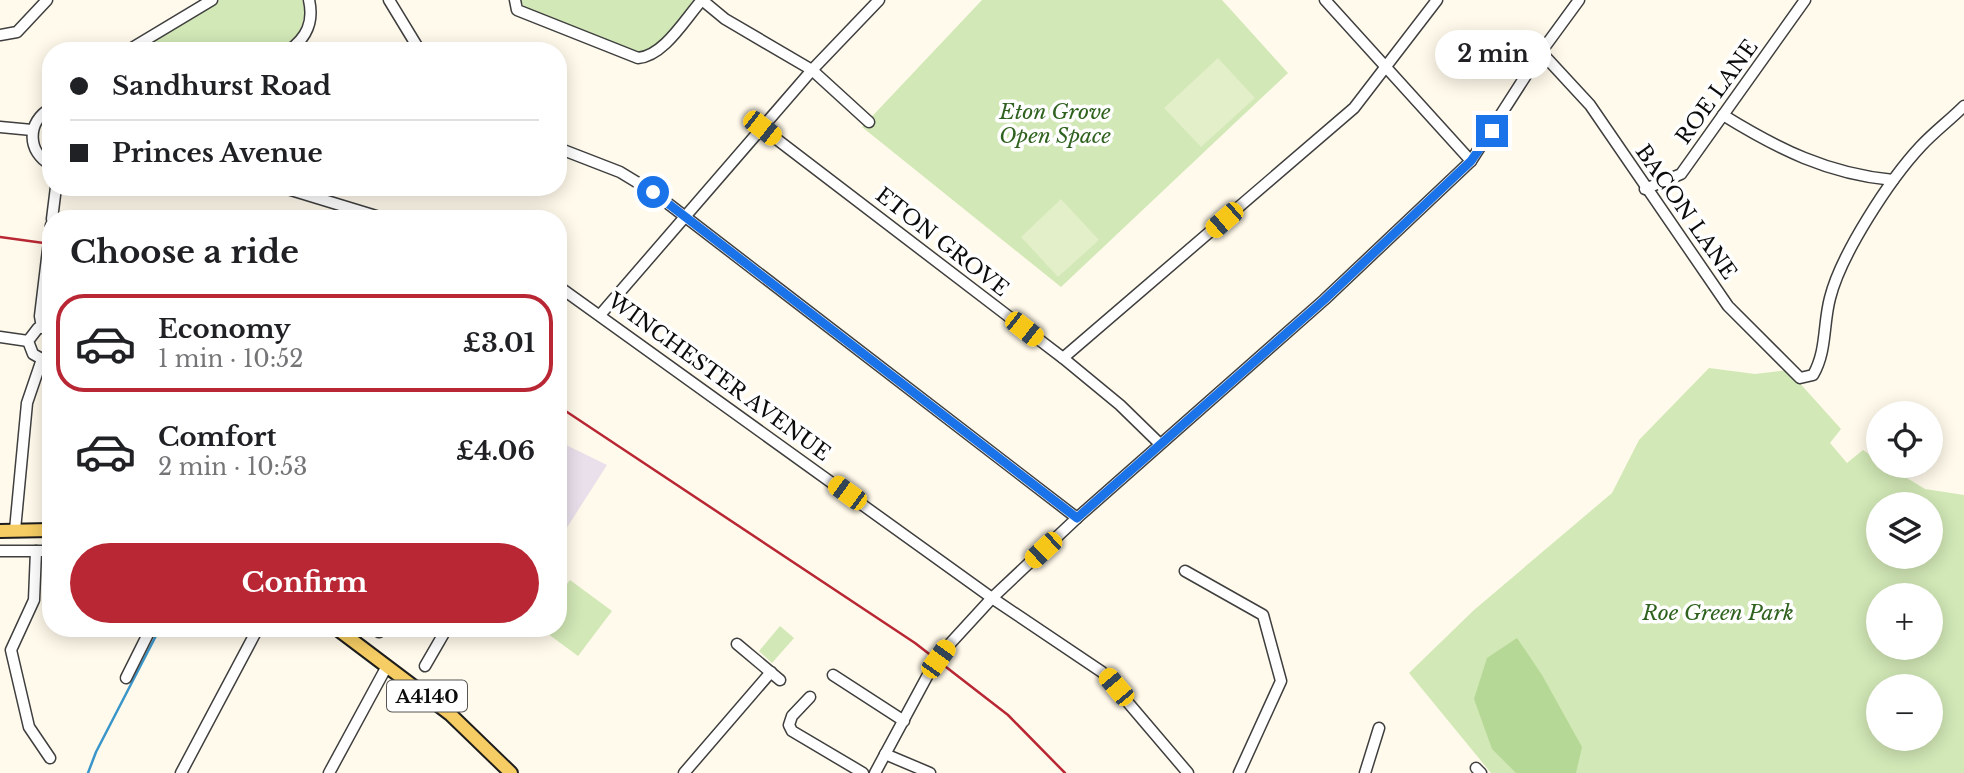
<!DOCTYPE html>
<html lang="en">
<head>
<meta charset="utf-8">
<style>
	:root { --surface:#fff; --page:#f6f6f6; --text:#202124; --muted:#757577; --line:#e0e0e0; --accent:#b92734 }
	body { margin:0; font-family:"Libre Baskerville",serif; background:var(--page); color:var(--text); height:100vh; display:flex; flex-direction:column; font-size:26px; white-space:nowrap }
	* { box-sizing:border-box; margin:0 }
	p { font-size:23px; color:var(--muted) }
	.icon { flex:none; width:38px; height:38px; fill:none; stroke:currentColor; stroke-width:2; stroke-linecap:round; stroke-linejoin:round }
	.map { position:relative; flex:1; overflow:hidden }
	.panel { position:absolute; left:42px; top:210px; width:525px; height:427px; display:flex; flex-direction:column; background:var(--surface); border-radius:28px; box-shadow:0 4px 18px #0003 }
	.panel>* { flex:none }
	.top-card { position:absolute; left:42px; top:42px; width:525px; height:154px; border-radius:28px; box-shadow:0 4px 18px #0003; display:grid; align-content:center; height:154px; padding:0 28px; background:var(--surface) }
	.fabs { position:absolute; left:1866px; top:401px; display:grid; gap:14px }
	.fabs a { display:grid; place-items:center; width:77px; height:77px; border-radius:50%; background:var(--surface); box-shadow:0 4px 18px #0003; font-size:35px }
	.end { position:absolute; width:32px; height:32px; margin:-16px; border:9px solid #1a73e8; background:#fff; box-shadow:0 0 0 4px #fff }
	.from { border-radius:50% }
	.bubble { position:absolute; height:49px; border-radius:24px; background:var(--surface); box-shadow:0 4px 18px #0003; font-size:23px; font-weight:800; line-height:49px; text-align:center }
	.car { position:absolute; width:21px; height:42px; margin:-21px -10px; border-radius:9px; box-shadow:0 0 5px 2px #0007; background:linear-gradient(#f5c518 24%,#345 0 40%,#f5c518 0 76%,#345 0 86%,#f5c518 0) }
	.top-card b { display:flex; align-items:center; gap:24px; height:66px; font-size:26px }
	.top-card b+b { border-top:2px solid var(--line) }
	.top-card i { width:18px; height:18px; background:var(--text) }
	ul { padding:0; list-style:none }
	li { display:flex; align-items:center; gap:21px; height:98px; margin:0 14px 10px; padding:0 14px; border:4px solid transparent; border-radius:28px }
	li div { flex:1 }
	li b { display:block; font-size:26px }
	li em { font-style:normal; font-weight:800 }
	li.active { border-color:var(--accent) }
	li>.icon { width:63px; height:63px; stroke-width:1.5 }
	h2 { padding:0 28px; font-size:32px; line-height:84px }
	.action { display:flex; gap:14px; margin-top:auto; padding:14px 28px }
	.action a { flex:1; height:80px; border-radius:42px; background:var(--accent); color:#fff; font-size:28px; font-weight:800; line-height:80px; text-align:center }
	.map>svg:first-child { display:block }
	.industrial { fill:#e9e0eb }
	.green { fill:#d2e8b6; fill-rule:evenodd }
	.forest { fill:#b6d896 }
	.pitch { fill:#e3efc8 }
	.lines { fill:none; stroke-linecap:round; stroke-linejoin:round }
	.stream { stroke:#3a96ca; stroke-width:2.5 }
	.minor-casing { stroke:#3f3f3f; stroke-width:13 }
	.major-casing { stroke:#1d1d1d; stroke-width:16 }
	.minor { stroke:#fff; stroke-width:10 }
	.major { stroke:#f6cd64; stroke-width:12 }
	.rail { stroke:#b92734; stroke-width:2.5 }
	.minor-bridge-casing { stroke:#3f3f3f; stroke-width:13; stroke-linecap:butt }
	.minor-bridge { stroke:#fff; stroke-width:10 }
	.route { stroke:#1a73e8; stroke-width:9 }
	.labels { text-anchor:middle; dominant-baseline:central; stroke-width:7; stroke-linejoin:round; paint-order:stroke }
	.shield { fill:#fff; stroke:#555; stroke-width:2 }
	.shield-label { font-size:19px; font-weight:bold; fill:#0c0c0c }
	.street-label { font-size:21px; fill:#0c0c0c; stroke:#fff }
	.park-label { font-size:21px; font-style:italic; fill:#2f621e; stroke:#fff }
</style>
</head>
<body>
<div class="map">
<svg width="1964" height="773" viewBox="0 0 1964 773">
	<rect width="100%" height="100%" fill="#fffaeb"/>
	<!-- industrial -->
	<polygon class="industrial" points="558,441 607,465 559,540 558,539"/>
	<!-- green -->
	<g class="green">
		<path d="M220,0H302C309,20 298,41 279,49C263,56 160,51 136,51Z"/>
		<polygon points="521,0 693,0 694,5 655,48 640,53 525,9"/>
		<polygon points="982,0 1222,0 1288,73 1061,287 862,127"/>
		<path d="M1709,368L1755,374L1788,370L1841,429L1830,443L1847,463L1863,450L1878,460V466H1887L1925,489L1964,495V773H1491L1409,673L1474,610L1612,493L1639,440ZM1878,504H1930V556H1878ZM1878,595H1930V648H1878ZM1878,686H1930V738H1878Z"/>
		<polygon points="570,580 612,611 578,656 540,628 558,628 558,595"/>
		<polygon points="780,626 794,638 772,663 759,651"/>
	</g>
	<!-- forest -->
	<polygon class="forest" points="1517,638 1542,675 1582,747 1576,773 1516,773 1492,749 1474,699 1487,658"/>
	<!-- pitch -->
	<g class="pitch">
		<polygon points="1218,58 1255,98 1201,147 1164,108"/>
		<polygon points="1061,199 1099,240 1058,277 1021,237"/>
	</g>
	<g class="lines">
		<!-- stream -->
		<polyline class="stream" points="88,773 96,752 160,628"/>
		<!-- minor casing -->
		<g class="minor-casing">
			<g id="minor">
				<polyline points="389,0 420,51"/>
				<path d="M515,0L517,10L638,58C664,56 685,19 702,0"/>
				<polyline points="702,0 725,19 812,70 869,122"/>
				<polyline points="1325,0 1471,161"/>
				<polyline points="0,35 17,32 47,0"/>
				<polyline points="127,51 212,0"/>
				<path d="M288,51C307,38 314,22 309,0"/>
				<path d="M1541,52L1590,105L1728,306L1800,378L1813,375C1827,351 1823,324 1830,298C1841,254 1890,179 1921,146C1934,132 1950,120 1964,106"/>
				<path d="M51,108C26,122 27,152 51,165"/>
				<path d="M1723,115C1778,149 1828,174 1893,180"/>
				<polyline points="0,127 32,130"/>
				<polyline points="762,128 1063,358 1120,405 1160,444"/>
				<polyline points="558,148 620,172 653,192 1077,518"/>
				<polyline points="281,187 386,219"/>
				<polyline points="1645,189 1681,174 1805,0"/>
				<polyline points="52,219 56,187"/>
				<polyline points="558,286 992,598 1102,672 1188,773"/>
				<polyline points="600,315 812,70 879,0"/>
				<polyline points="42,327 40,316 51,225"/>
				<polyline points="51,328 38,328 28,341 33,354 42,359 51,357"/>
				<polyline points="0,337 28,341"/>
				<polyline points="1063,358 1354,108 1437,0"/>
				<polyline points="15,530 27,403 42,359"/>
				<polyline points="0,551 51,551"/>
				<polyline points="36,551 34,600 11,650 29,727 50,758"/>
				<polyline points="1185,571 1263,615 1281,681 1239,773"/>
				<polyline points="379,632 382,628"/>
				<polyline points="737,644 780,680"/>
				<polyline points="947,647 992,598 1077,518 1324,300 1471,161 1541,52 1579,0"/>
				<polyline points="425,666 447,628"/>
				<polyline points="833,675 904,721"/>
				<polyline points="126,678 151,628"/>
				<polyline points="810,697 792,716 789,725 792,731 863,773"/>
				<polyline points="885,754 930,773"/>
				<polyline points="1476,768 1481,773"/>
				<polyline points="181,773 258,628"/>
				<polyline points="329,773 387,666"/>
				<polyline points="684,773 771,672"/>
				<polyline points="875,773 930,671"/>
				<polyline points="1365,773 1379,728"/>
			</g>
		</g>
		<!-- major casing -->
		<g class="major-casing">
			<g id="major">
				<polyline points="0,531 51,530"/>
				<polyline points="336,628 450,714 511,773"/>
			</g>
		</g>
		<!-- minor -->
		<use href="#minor" class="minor"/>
		<!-- major -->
		<use href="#major" class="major"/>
		<!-- rail -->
		<g class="rail">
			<polyline points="0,237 51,244"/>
			<polyline points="558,406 915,643 1008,715 1065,773"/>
		</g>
		<!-- minor-bridge casing -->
		<g class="minor-bridge-casing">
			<polyline id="minor-bridge" points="930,671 947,647"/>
		</g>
		<!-- minor-bridge -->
		<use href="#minor-bridge" class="minor-bridge"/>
	</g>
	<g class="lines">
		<!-- route -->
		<polyline class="route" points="653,192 1077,518 1324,300 1471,161 1492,131"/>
	</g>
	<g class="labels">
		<!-- shield labels -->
		<rect class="shield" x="387" y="680.5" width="80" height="31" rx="5"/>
		<g class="shield-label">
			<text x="427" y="696">A4140</text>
		</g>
		<!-- street labels -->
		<g class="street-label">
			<text transform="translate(1717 92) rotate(-54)">ROE LANE</text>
			<text transform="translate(1686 212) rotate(55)">BACON LANE</text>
			<text transform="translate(942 242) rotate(38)">ETON GROVE</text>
			<text transform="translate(719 377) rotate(36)">WINCHESTER AVENUE</text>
		</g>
		<!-- park labels -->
		<g class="park-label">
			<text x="1055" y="112">Eton Grove<tspan x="1055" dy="24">Open Space</tspan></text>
			<text x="1718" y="613">Roe Green Park</text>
		</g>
	</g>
</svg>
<div class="fabs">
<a><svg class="icon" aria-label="locate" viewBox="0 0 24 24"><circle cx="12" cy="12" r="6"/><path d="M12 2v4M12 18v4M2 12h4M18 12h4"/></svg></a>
<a><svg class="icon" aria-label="layers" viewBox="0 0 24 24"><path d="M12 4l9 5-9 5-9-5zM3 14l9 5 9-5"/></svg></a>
<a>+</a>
<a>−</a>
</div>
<i class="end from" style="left:653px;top:192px"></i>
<i class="end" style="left:1492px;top:131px"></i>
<div class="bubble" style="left:1435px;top:30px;width:116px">2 min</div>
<i class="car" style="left:762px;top:128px;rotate:128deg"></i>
<i class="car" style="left:1224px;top:220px;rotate:229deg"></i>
<i class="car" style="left:1024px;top:329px;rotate:128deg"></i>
<i class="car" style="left:847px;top:493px;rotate:306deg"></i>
<i class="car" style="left:1043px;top:550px;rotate:227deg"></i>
<i class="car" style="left:938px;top:659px;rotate:36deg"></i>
<i class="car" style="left:1116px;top:687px;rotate:320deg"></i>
<div class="top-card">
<b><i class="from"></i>Sandhurst Road</b>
<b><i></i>Princes Avenue</b>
</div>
<section class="panel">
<h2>Choose a ride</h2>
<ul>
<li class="active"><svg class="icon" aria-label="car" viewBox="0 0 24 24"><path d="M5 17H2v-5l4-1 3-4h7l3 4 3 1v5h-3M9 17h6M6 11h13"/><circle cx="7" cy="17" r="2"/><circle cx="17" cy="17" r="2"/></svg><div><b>Economy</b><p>1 min · 10:52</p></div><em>£3.01</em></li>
<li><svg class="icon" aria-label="car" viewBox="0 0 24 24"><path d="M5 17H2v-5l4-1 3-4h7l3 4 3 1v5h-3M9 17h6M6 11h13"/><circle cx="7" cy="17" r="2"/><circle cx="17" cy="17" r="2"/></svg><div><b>Comfort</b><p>2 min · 10:53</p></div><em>£4.06</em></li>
</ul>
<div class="action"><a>Confirm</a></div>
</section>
</div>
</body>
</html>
